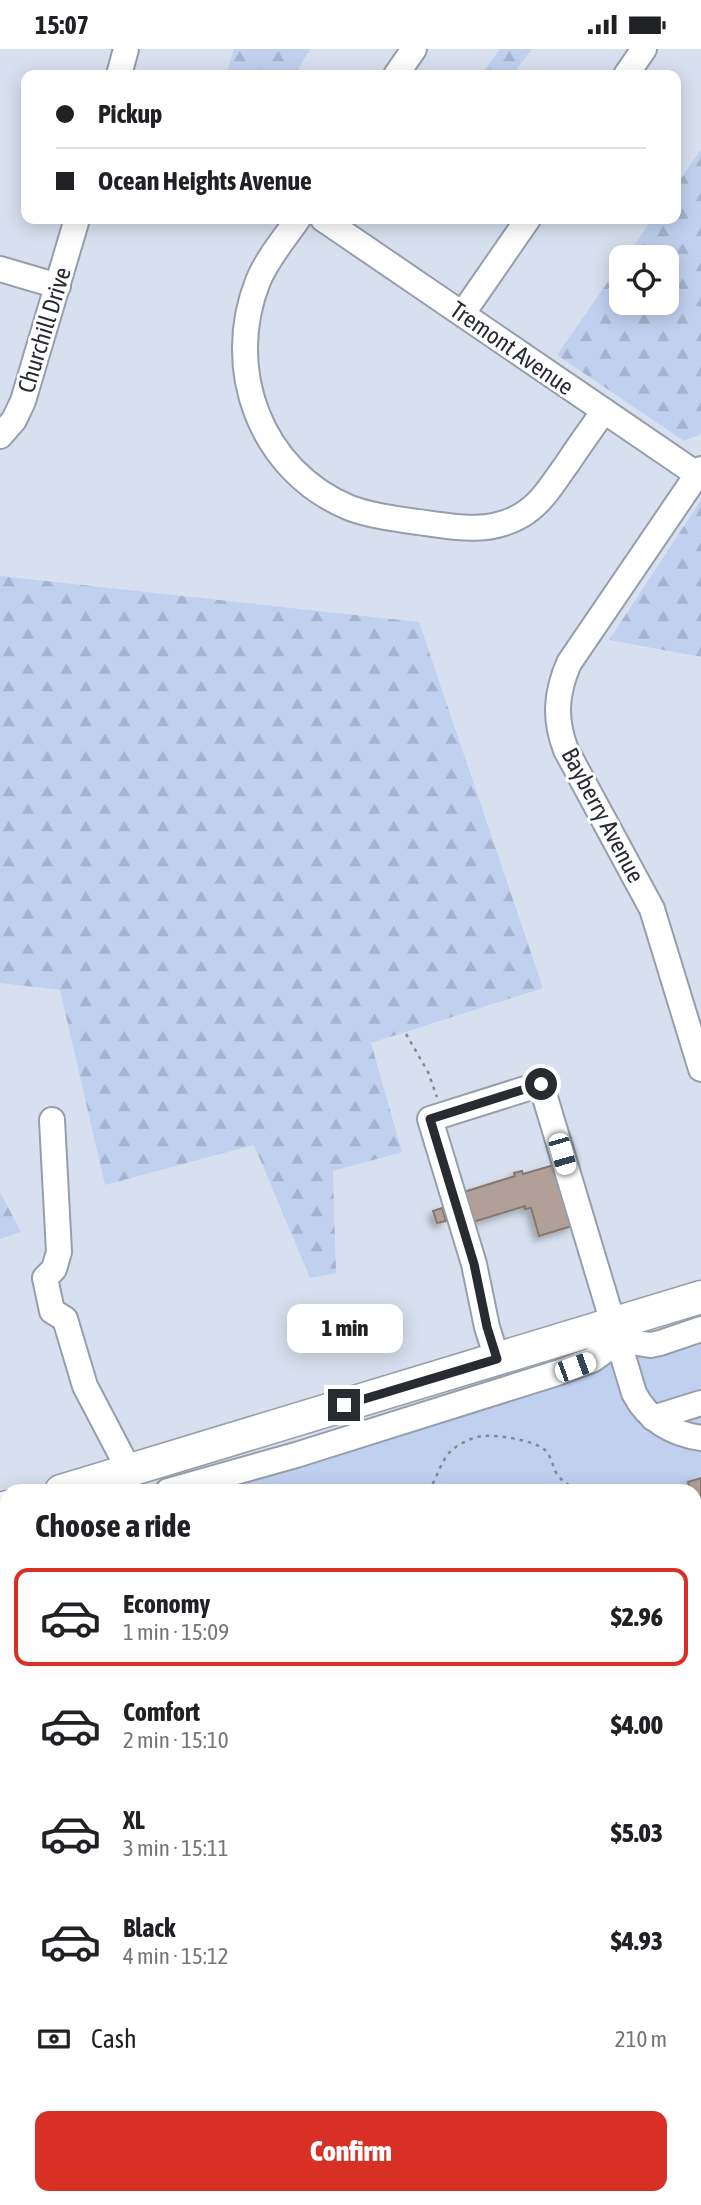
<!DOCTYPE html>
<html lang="en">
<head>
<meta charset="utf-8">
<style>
	:root { --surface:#fff; --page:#f6f6f6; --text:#202124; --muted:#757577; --line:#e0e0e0; --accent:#d93025 }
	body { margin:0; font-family:"Asap Condensed",sans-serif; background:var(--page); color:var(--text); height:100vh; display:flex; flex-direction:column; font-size:26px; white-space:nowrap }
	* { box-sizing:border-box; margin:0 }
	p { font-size:23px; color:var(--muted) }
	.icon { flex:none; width:38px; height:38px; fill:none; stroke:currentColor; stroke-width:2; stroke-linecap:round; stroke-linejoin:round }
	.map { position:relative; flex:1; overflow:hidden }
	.drawer { position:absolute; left:0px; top:1435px; width:702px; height:721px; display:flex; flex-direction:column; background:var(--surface); border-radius:21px 21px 0 0; box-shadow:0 4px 18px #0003 }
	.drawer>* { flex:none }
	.top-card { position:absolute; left:21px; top:21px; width:660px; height:154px; border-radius:14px; box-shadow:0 4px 18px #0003; display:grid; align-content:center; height:154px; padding:0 35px; background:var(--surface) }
	.buttons { position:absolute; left:609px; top:196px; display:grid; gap:14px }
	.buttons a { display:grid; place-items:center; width:70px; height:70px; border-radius:14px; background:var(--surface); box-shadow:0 4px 18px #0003; font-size:35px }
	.end { position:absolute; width:32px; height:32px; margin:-16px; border:9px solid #282b30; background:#fff; box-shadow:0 0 0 4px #fff }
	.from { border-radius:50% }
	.bubble { position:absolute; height:49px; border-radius:14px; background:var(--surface); box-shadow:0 4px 18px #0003; font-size:23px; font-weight:800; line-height:49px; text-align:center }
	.car { position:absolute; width:21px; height:42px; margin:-21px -10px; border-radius:9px; box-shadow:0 0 5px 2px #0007; background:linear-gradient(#fff 24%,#345 0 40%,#fff 0 76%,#345 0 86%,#fff 0) }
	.top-card b { display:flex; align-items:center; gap:24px; height:66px; font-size:26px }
	.top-card b+b { border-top:2px solid var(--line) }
	.top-card i { width:18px; height:18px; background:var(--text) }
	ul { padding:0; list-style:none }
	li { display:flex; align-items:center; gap:21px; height:98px; margin:0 14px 10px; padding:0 21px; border:4px solid transparent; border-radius:14px }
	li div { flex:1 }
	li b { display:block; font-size:26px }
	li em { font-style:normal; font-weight:800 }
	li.on { border-color:var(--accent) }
	li>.icon { width:63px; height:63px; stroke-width:1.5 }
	h2 { padding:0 35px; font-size:32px; line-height:84px }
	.pay { display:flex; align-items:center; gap:18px; height:77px; padding:0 35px; font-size:26px }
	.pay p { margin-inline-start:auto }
	.action { display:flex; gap:14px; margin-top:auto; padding:14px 35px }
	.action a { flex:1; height:80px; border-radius:14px; background:var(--accent); color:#fff; font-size:28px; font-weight:800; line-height:80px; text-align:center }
	.status { display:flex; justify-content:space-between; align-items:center; height:49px; padding:0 35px; background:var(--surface); direction:ltr }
	.status svg { height:19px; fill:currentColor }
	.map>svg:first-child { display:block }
	.grass { fill:#c0d1f0 }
	.forest { fill:url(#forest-firs) }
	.water { fill:url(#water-waves) }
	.building { fill:#b0a098; stroke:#86776f; stroke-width:2; filter:url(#shadow) }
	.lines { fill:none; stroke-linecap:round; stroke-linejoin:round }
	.minor-casing { stroke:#969eab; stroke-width:28 }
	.major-casing { stroke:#969eab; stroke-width:35 }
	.path { stroke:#838993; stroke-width:2.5; stroke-dasharray:3.5 5; stroke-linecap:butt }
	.minor { stroke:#fff; stroke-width:24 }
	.major { stroke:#fff; stroke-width:32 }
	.route { stroke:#282b30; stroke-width:9 }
	.labels { text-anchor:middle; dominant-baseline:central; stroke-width:6; stroke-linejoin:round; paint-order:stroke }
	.street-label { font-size:24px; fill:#282b30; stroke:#fff }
</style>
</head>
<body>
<div class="status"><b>15:07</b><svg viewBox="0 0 49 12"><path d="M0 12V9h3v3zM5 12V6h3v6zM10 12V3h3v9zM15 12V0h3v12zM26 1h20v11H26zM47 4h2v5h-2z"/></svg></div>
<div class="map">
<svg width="701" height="2156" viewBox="0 0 701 2156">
	<defs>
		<pattern id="forest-firs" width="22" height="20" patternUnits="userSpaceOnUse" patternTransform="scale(1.75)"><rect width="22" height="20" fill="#c0d1f0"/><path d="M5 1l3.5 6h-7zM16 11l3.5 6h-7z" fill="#a5b4ce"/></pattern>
		<pattern id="water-waves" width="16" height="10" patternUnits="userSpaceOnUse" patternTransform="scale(1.75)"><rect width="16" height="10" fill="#7a8dae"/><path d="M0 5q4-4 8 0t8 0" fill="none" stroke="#64738e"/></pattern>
		<filter id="shadow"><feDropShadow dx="-4.5" dy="4.5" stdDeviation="3.5" flood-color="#0004"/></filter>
	</defs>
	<rect width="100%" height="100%" fill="#d8e0ef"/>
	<!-- grass -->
	<polygon class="grass" points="701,1285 701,2156 0,2156 0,1492 7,1490 7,2149 695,2149 695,1442 169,1442"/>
	<!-- forest -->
	<g class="forest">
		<polygon points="234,0 310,0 295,26 226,26"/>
		<polygon points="500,0 532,0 512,26 481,26"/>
		<polygon points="701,100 701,385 684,392 557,306 621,214 621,254 667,254 667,208 626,208 652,170 676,170 676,137"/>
		<polygon points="701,451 701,608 609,591"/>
		<polygon points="0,527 419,573 543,939 371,994 402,1103 333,1122 336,1224 310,1229 254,1096 105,1136 60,941 0,934"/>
		<polygon points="0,1143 21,1183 0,1190"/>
	</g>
	<!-- water -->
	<polygon class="water" points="695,1693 701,1698 701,1987 695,1977"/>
	<!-- building -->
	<g class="building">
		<polygon points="554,1116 572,1177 539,1187 531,1159 525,1160 525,1157 473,1173 464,1143 515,1127 514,1124 522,1122 523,1125"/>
		<polygon points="442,1159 446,1172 437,1174 433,1162"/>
		<polygon points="701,1429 701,1475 695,1455 695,1442 691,1442 688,1433"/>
	</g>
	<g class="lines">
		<!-- minor casing -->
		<g class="minor-casing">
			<g id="minor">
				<polyline points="119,26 126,0"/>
				<polyline points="396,26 414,0"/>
				<polyline points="626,26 644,0"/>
				<path d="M298,170C284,190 267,210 258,232C223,320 260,422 350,459C372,467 396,470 418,473C453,478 489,486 522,466C543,453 553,434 567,415C579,397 591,380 604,362"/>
				<polyline points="323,170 701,428"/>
				<polyline points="0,220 58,237"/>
				<polyline points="463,264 528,170"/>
				<polyline points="0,387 14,371 23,352 77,170"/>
				<path d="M701,420L569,614C556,644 554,670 566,701L652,860L701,1020"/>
				<polyline points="52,1071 59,1203 54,1220 45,1229 52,1262 65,1270 85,1337 129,1421"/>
				<path d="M497,1310L487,1278L474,1215L430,1070L541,1035L634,1344C647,1370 672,1385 701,1389"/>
				<polyline points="653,1369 701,1354"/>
				<polyline points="168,1442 296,1406 557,1324 592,1311 609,1299 620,1296 632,1293 650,1296 660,1294 701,1280"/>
				<polyline points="0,1493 7,1491"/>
			</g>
		</g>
		<!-- major casing -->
		<g class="major-casing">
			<g id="major">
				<polyline points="61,1442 701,1248"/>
				<polyline points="0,1461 7,1458"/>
			</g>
		</g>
		<!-- path -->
		<g class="path">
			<polyline points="406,985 428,1023 437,1048"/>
			<path d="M428,1442C438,1429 440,1411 453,1400C461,1394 473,1388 483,1387C499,1386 535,1391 546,1402C552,1409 553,1420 558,1427C563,1433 570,1435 574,1442"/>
			<polyline points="695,1529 701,1529"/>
			<polyline points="0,1603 7,1601"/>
			<polyline points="695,1627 701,1625"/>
			<polyline points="0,1838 7,1838"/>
			<polyline points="0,1921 7,1920"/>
			<polyline points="695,2029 695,2039"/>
			<polyline points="695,2106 701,2124"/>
			<polyline points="153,2149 153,2156"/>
			<polyline points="348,2149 349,2156"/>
			<polyline points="402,2149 403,2156"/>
			<polyline points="675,2149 684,2156"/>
			<polyline points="26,2156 28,2149"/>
			<polyline points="235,2156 236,2149"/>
		</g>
		<!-- minor -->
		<use href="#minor" class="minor"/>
		<!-- major -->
		<use href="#major" class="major"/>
	</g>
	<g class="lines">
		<!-- route -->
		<polyline class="route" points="344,1356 497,1310 487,1278 474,1215 430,1070 541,1035"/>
	</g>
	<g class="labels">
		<!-- street labels -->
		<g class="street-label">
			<text transform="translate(44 281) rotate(-73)">Churchill Drive</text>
			<text transform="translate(512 299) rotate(35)">Tremont Avenue</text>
			<text transform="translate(603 766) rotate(62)">Bayberry Avenue</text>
		</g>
	</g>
</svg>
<div class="buttons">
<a><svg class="icon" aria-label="locate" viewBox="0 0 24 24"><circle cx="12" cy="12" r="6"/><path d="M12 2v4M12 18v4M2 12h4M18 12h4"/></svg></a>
</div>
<i class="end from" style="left:541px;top:1035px"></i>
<i class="end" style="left:344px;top:1356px"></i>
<div class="bubble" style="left:287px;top:1255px;width:116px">1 min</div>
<i class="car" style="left:562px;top:1105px;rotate:164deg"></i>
<i class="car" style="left:575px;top:1318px;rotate:70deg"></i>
<div class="top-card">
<b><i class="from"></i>Pickup</b>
<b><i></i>Ocean Heights Avenue</b>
</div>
<section class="drawer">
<h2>Choose a ride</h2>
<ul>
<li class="on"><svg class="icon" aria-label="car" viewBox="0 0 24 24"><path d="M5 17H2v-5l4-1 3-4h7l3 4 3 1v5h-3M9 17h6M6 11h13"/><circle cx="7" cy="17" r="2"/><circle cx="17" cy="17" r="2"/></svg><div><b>Economy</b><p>1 min · 15:09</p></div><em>$2.96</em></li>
<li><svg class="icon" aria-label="car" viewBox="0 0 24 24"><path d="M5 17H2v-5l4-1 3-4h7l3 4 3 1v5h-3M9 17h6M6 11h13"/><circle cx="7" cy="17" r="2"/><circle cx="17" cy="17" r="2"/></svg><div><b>Comfort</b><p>2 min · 15:10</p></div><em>$4.00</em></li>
<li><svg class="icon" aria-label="car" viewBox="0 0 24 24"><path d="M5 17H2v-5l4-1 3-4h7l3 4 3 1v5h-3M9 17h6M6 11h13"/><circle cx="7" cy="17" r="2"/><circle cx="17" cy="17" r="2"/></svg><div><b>XL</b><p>3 min · 15:11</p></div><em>$5.03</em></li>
<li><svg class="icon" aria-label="car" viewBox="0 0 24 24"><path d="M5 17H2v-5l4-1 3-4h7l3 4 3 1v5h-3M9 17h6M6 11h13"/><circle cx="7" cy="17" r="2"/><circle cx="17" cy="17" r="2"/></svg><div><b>Black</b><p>4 min · 15:12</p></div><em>$4.93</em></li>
</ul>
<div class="pay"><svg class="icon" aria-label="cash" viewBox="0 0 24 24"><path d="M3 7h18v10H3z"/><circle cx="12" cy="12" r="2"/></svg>Cash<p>210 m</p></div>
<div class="action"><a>Confirm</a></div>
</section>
</div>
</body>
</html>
